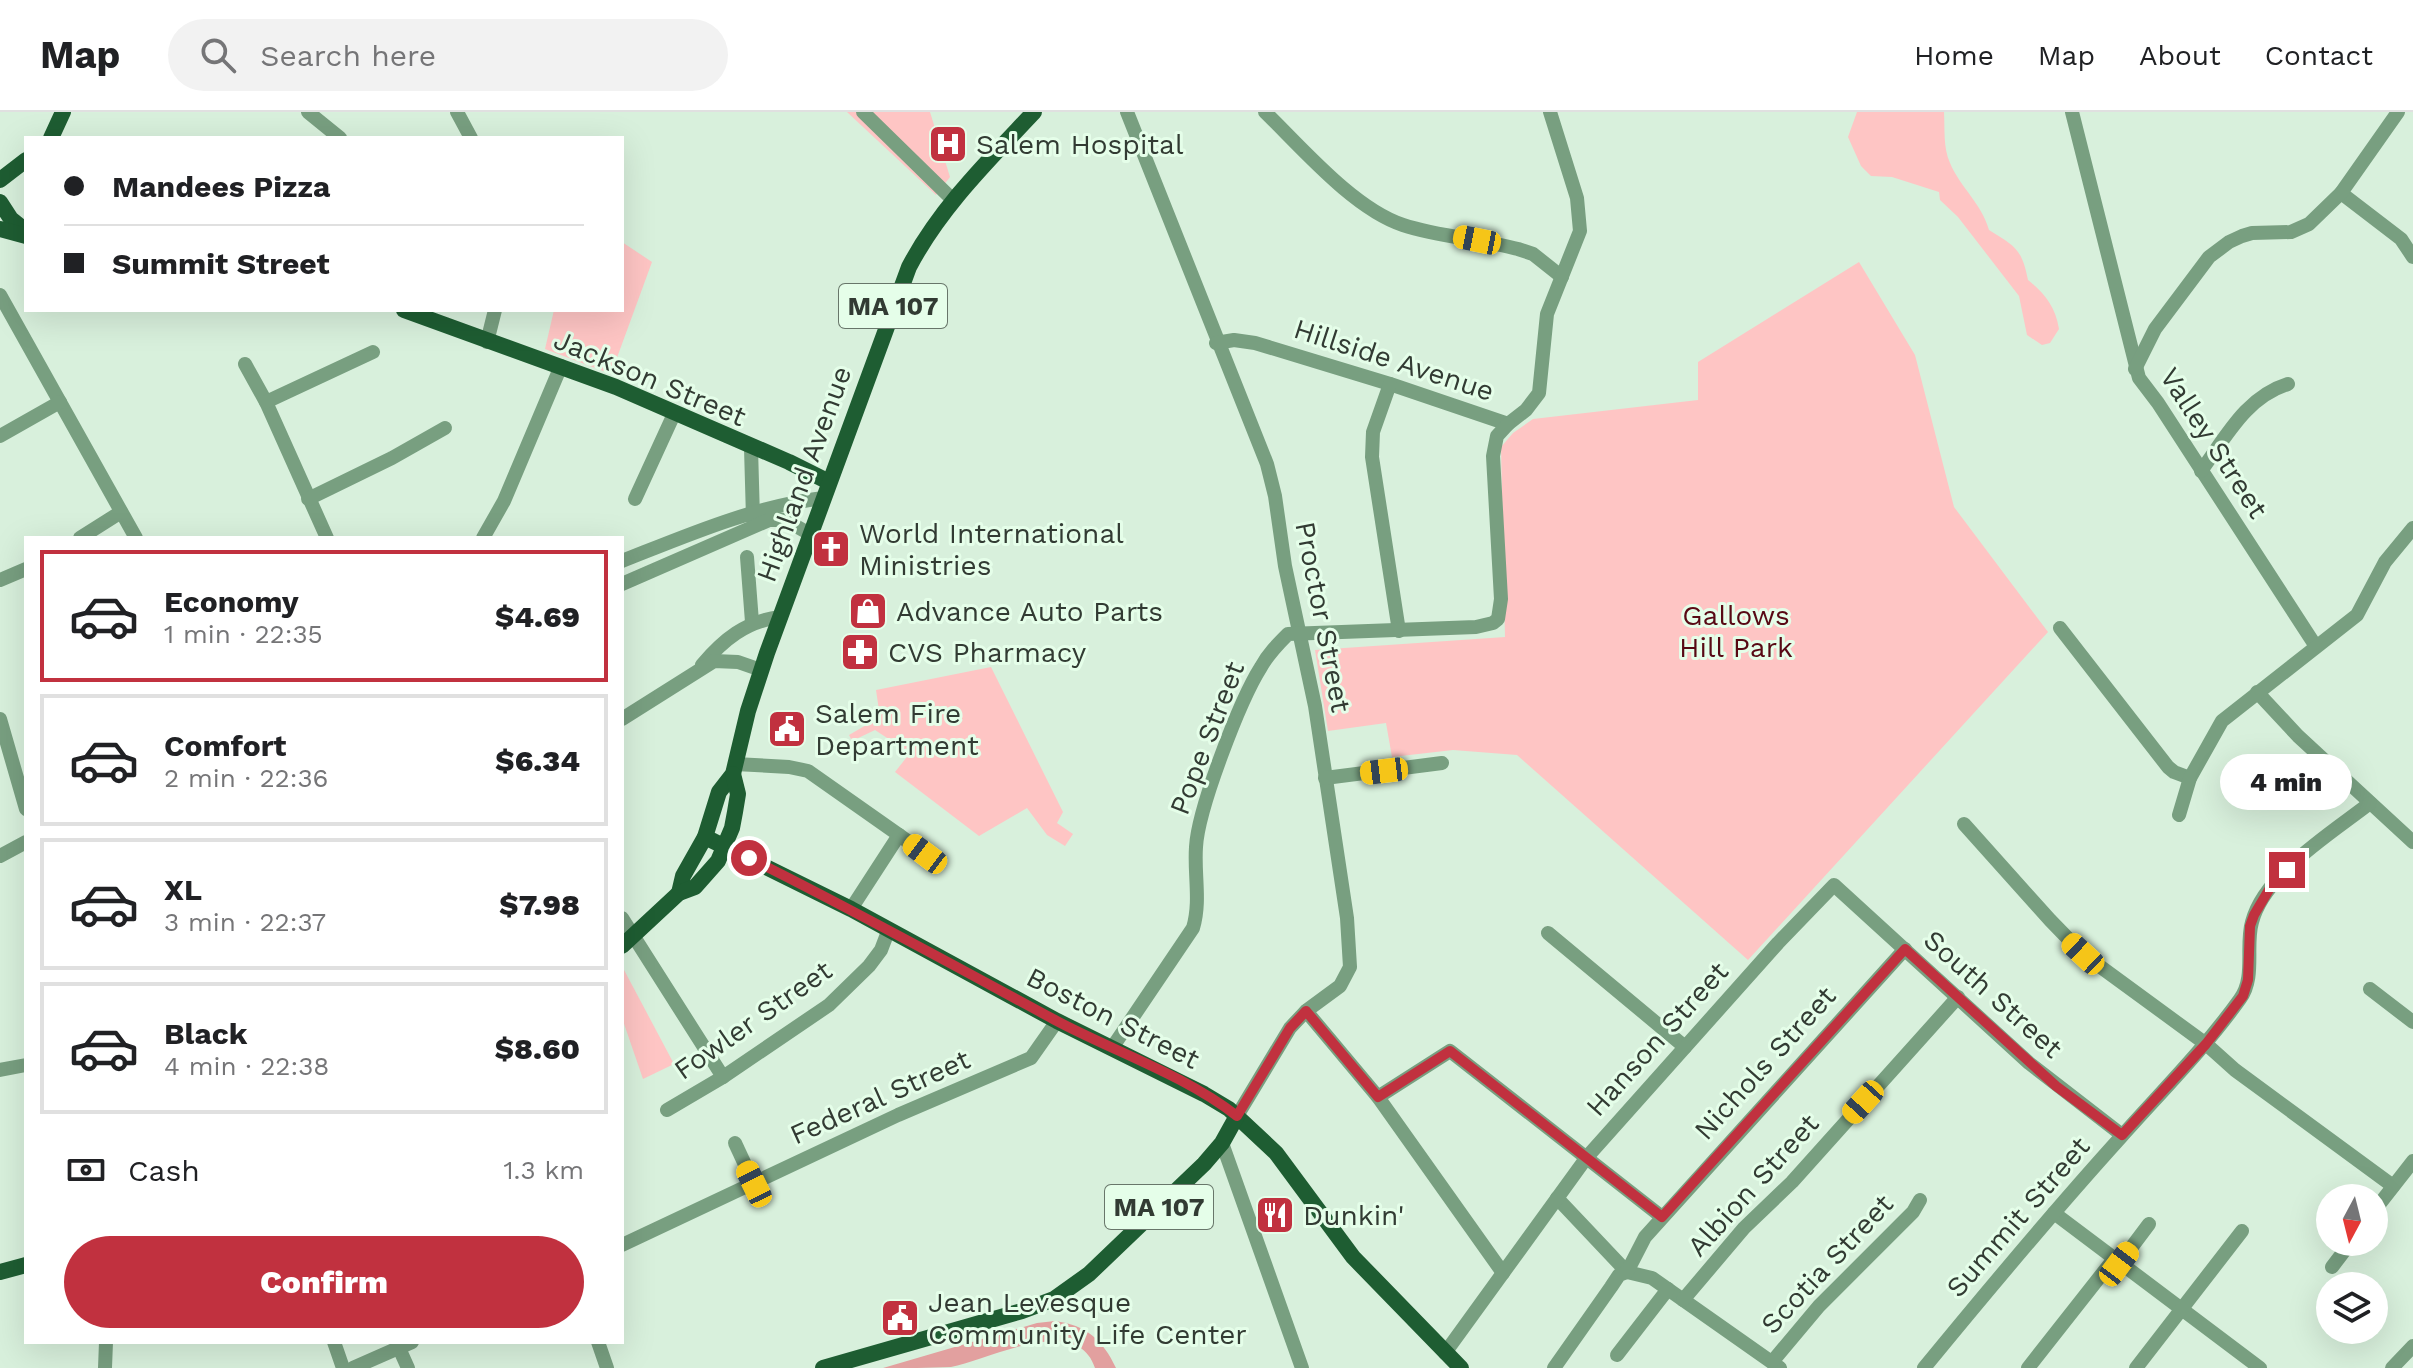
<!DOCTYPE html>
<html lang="en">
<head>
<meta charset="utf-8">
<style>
	:root { --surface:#fff; --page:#f2f2f2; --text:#202124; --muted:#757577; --line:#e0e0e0; --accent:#c1313f }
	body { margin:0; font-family:"Work Sans",sans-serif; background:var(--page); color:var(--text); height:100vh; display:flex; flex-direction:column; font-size:30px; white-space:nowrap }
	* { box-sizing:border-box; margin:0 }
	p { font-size:26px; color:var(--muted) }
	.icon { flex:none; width:44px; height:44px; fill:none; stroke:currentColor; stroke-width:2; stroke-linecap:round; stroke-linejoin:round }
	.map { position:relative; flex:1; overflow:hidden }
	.drawer { position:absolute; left:24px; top:424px; width:600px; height:808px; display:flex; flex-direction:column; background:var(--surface); border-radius:0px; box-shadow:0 8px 32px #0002 }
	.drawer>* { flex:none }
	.banner { position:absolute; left:24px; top:24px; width:600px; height:176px; border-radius:0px; box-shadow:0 8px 32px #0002; display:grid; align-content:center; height:176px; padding:0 40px; background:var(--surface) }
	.needle { width:52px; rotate:187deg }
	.fabs { position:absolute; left:2316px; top:1072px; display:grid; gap:16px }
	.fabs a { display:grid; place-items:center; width:72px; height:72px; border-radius:50%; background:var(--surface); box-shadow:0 8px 32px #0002; font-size:40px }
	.end { position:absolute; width:36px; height:36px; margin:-18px; border:10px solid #c1313f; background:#fff; box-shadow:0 0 0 4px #fff }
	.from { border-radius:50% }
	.bubble { position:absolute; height:56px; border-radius:28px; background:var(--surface); box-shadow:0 8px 32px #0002; font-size:26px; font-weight:800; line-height:56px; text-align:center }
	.car { position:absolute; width:24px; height:48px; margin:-24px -12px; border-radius:10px; box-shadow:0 0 6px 2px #0007; background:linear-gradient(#f5c518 24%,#345 0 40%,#f5c518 0 76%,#345 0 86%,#f5c518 0) }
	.banner b { display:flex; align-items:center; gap:28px; height:76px; font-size:30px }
	.banner b+b { border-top:2px solid var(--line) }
	.banner i { width:20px; height:20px; background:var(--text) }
	ul { padding:14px 0 0; list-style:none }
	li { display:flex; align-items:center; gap:24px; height:132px; margin:0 16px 12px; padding:0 24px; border:4px solid var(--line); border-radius:0px }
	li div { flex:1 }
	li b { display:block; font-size:30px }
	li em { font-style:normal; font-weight:800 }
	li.on { border-color:var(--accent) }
	li>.icon { width:72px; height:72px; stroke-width:1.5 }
	.pay { display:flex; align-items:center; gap:20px; height:88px; padding:0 40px; font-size:30px }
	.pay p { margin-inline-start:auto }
	.cta { display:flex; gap:16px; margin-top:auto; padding:16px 40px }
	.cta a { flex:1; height:92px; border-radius:48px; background:var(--accent); color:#fff; font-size:32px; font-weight:800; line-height:92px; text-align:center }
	header { display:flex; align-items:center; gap:48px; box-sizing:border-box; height:112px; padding:0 40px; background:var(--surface); border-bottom:2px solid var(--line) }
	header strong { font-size:38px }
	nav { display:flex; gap:44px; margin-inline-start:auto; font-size:28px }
	.search { width:560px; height:72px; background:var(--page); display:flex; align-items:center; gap:20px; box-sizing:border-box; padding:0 28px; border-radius:44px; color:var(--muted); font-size:30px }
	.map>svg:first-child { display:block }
	.green { fill:#fec5c4 }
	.water { fill:#e2a09f }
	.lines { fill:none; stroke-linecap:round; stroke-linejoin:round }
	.minor { stroke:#789f80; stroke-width:14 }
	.major { stroke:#1e5d32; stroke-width:16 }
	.route { stroke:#c1313f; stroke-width:10 }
	.labels { text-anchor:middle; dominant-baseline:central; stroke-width:6; stroke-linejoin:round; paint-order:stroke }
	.shield { fill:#e5fee9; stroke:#68766a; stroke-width:2 }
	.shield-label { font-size:26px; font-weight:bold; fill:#323b33 }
	.poi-label { font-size:28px; fill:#323b33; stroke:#e5fee9; text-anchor:start }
	.street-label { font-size:28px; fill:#323b33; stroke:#e5fee9 }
	.park-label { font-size:28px; fill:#580914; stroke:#e5fee9 }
</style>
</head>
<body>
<header>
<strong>Map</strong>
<div class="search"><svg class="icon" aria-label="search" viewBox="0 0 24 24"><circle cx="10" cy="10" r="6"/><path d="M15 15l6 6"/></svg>Search here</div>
<nav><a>Home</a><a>Map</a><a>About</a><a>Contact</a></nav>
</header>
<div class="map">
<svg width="2413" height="1256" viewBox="0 0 2413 1256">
	<rect width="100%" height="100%" fill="#d8f0dc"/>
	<!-- green -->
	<g class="green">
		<polygon points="847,0 930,0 950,65 936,83"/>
		<path d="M1857,0H1944C1945,18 1943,35 1950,51C1960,75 1982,92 1989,118C2015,134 2022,137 2028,168C2045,182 2055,194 2059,217L2050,231L2042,233L2027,223L2019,184L1958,105L1940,88L1939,80L1892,65L1871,64L1861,54L1848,25Z"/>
		<polygon points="622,130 652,150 611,262 545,237 554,198 622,198"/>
		<polygon points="1859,150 1915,243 1954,395 2048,520 1748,848 1517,643 1453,638 1392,645 1386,611 1328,619 1315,538 1505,525 1501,335 1513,321 1533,307 1698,288 1698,250"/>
		<polygon points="991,555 1063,700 1057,711 1073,722 1065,734 1047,723 1027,696 979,724 895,660 910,641 875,618 852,629 849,623 880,605 876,578"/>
		<polygon points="623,856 674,952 643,967 622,906"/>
	</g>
	<!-- water -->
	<path class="water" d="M1055,1209C1086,1213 1103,1228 1116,1256H1095C1077,1200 989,1248 951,1255C930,1256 904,1256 883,1256L1037,1211Z"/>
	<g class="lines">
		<!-- minor -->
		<g class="minor">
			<polyline points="308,0 340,26"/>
			<polyline points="457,0 471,26"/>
			<polyline points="863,0 953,88"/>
			<polyline points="1127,0 1267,352 1275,384 1285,454 1315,594 1347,806 1350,855 1340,874 1306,899 1290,916 1237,1004"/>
			<path d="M1265,0C1302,36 1354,97 1403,113C1440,125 1480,127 1518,137L1533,142L1562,165"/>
			<polyline points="2072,0 2139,266 2158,291 2315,533"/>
			<polyline points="2341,81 2401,127 2413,145"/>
			<polyline points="0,183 136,426"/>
			<polyline points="487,230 495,198"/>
			<polyline points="1216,231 1234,228 1255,231 1390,272 1508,312 1526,298 1539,281 1547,202 1580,119 1577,86 1550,0"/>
			<polyline points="245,252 266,290 327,426"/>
			<polyline points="2135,257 2155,217 2209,145 2229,130 2242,124 2252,121 2291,120 2309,112 2341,81 2398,0"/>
			<polyline points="1390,272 1373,320 1372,345 1399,519"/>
			<polyline points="266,290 373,240"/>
			<polyline points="0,324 60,290"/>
			<polyline points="751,336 753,406"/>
			<path d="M2201,359C2226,325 2246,285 2288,272"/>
			<polyline points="308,387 392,346 445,316"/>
			<polyline points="635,387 674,302"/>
			<polyline points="80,426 121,400"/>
			<polyline points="483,426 504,389 561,254"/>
			<polyline points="747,445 752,510"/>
			<path d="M622,449C688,423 752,395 823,386"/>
			<polyline points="0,468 26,457"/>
			<polyline points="622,472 769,408 785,408 810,422"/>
			<polyline points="2060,516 2168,655 2174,660 2190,666"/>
			<path d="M702,553C723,528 746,509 780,505"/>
			<polyline points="2257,580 2298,624 2413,730"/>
			<polyline points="0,607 26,697"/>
			<polyline points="622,607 714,549 738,550 761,558"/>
			<polyline points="735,652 789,655 808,659 899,723 851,797"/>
			<polyline points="1325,666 1442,651"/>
			<polyline points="2179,703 2190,666 2222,609 2357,503 2385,450 2413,416"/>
			<polyline points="1964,712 2050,808 2083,842 2206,932 2235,958 2393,1074"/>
			<polyline points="899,723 925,742"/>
			<polyline points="0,744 26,730"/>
			<polyline points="622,806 723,965"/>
			<polyline points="1548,821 1685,935"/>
			<polyline points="2370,877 2413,910"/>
			<polyline points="1306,899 1378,985 1503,1161"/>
			<path d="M1112,936L1193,816C1201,789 1194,763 1196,735C1198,697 1240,588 1261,555C1268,542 1278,532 1288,522L1476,515L1493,511L1498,507L1501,487L1493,344L1497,324L1508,312"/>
			<polyline points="0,958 26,953"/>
			<polyline points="1378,985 1450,939 1662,1105"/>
			<polyline points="667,998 723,965 829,893 869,854 881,838 889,817"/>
			<polyline points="735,1031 754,1072"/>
			<polyline points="1222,1031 1302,1256"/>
			<polyline points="1557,1086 1627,1160 1652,1166 1780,1256"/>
			<polyline points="2374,1099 2413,1049"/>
			<polyline points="2054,1101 2260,1256"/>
			<polyline points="622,1133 898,1003 1031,946 1057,909"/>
			<polyline points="2119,1152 2149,1112"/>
			<polyline points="2332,1155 2351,1130"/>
			<polyline points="1683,1188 1744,1116 1792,1070 1958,885"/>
			<polyline points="334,1230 343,1256"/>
			<polyline points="598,1230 607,1256"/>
			<polyline points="399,1236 408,1256"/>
			<polyline points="1445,1241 1587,1045 1778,831 1834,773 2029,951 2122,1023"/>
			<polyline points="1617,1243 1668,1177"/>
			<polyline points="1772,1250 1819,1194 1913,1100 1920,1088"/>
			<polyline points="105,1256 106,1230"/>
			<polyline points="353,1256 412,1230"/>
			<polyline points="1554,1256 1611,1175 1619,1163 1627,1160 1645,1125 1905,837"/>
			<path d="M1924,1256C1988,1178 2053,1100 2121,1025C2162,979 2205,936 2240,887C2256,865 2245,834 2252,810C2264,762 2333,720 2370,691"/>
			<polyline points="2028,1256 2113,1148"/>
			<polyline points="2136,1256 2242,1119"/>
			<polyline points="2392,1256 2413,1234"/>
		</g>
		<!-- major -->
		<g class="major">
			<polyline points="51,26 63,0"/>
			<polyline points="0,68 26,48"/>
			<polyline points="0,90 11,107 26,119"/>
			<polyline points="0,117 26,124"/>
			<polyline points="404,198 616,275 789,350 829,370"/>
			<polyline points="705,725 851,797 1057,909 1204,982 1229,997 1276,1041 1353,1145 1461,1256"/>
			<path d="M679,781L683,764L705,725L719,680L733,662L748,599L767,541L909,155C940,96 988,49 1034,0"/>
			<polyline points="622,834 679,781 695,775 718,749 732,716 735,700 738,682 733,662"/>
			<polyline points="0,1160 26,1153"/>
			<polyline points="823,1256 1022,1199 1054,1187 1089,1162 1204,1052 1222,1031 1237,1004"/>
		</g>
	</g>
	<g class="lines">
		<!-- route -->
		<path class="route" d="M749,746C852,797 953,853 1055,908C1115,940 1183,962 1237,1004L1290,916L1306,899L1378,985L1450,939L1662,1105L1905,837L2056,974L2122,1023L2206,932L2243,884L2248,868L2250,814L2254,803L2270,776L2287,758"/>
	</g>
	<!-- icons -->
	<defs>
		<g id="hospital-square" transform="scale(2)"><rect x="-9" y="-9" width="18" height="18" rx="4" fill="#c1313f" stroke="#e5fee9"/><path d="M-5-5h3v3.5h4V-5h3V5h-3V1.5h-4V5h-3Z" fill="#fff"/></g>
		<g id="church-square" transform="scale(2)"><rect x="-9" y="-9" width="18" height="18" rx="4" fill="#c1313f" stroke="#e5fee9"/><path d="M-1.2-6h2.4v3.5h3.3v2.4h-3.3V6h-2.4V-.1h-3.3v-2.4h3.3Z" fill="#fff"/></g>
		<g id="shop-square" transform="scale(2)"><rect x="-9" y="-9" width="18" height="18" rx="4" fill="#c1313f" stroke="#e5fee9"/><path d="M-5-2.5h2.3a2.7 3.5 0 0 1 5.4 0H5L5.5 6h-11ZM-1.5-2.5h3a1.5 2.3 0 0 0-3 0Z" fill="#fff"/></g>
		<g id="pharmacy-square" transform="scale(2)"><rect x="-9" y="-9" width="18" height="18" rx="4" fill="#c1313f" stroke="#e5fee9"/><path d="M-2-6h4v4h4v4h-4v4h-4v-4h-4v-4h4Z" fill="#fff"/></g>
		<g id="civic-square" transform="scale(2)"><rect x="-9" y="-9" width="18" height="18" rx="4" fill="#c1313f" stroke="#e5fee9"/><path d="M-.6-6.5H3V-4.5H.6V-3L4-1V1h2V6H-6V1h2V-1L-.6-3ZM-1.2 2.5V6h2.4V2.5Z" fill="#fff"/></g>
		<g id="restaurant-square" transform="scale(2)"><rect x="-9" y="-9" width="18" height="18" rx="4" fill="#c1313f" stroke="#e5fee9"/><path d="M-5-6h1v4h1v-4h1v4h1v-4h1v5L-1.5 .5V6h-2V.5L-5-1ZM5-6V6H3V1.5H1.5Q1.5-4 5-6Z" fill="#fff"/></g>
	</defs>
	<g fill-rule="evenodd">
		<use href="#hospital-square" x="948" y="32"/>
		<use href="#church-square" x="831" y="437"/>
		<use href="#shop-square" x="868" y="499"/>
		<use href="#pharmacy-square" x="860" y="540"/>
		<use href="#civic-square" x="787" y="617"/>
		<use href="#restaurant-square" x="1275" y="1103"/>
		<use href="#civic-square" x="900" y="1206"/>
	</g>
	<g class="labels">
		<!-- shield labels -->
		<g class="shield">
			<rect x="839" y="172" width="108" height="44" rx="6"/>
			<rect x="1105" y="1073" width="108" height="44" rx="6"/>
		</g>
		<g class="shield-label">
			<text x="893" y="194">MA 107</text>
			<text x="1159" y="1095">MA 107</text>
		</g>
		<!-- poi labels -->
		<g class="poi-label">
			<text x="976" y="32">Salem Hospital</text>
			<text x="859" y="421">World International<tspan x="859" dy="32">Ministries</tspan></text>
			<text x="896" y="499">Advance Auto Parts</text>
			<text x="888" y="540">CVS Pharmacy</text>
			<text x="815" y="601">Salem Fire<tspan x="815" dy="32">Department</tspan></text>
			<text x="1303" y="1103">Dunkin'</text>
			<text x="928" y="1190">Jean Levesque<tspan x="928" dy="32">Community Life Center</tspan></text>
		</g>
		<!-- street labels -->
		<g class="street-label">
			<text transform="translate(1394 248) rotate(18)">Hillside Avenue</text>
			<text transform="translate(650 266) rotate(23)">Jackson Street</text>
			<text transform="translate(2214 331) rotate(57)">Valley Street</text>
			<text transform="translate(804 362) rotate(-70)">Highland Avenue</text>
			<text transform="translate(1323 505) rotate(79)">Proctor Street</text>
			<text transform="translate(1207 626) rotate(-69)">Pope Street</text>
			<text transform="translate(1993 882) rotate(42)">South Street</text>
			<text transform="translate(1113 906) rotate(27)">Boston Street</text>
			<text transform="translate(753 908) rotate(-35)">Fowler Street</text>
			<text transform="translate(1657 927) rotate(-48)">Hanson Street</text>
			<text transform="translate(1765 951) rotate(-48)">Nichols Street</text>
			<text transform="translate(880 985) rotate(-24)">Federal Street</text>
			<text transform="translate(1753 1073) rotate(-48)">Albion Street</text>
			<text transform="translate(2018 1105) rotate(-49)">Summit Street</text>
			<text transform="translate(1827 1152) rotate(-47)">Scotia Street</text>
		</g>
		<!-- park labels -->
		<g class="park-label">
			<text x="1736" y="503">Gallows<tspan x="1736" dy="32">Hill Park</tspan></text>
		</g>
	</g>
</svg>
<div class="fabs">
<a><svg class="needle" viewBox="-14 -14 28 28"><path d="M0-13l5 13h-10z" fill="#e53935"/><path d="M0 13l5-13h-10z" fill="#757577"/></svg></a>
<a><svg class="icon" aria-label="layers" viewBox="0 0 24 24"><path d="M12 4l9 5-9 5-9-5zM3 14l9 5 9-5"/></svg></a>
</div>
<i class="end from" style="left:749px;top:746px"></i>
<i class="end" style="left:2287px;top:758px"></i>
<div class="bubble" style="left:2220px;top:642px;width:132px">4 min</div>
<i class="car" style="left:1477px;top:128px;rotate:281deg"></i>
<i class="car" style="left:1384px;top:659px;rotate:263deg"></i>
<i class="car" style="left:925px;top:742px;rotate:307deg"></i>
<i class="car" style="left:2083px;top:842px;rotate:313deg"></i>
<i class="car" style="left:1863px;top:990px;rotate:222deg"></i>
<i class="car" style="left:754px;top:1072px;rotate:334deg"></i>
<i class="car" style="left:2119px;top:1152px;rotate:37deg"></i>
<div class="banner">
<b><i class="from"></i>Mandees Pizza</b>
<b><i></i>Summit Street</b>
</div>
<section class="drawer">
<ul>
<li class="on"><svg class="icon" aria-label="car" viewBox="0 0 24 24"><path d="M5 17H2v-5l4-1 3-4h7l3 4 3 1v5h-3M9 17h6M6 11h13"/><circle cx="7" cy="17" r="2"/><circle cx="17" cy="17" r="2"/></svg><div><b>Economy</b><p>1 min · 22:35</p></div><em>$4.69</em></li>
<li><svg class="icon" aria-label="car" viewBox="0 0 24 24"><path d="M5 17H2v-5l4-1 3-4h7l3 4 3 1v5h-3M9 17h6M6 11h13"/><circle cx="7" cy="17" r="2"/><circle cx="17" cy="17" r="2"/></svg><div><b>Comfort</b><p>2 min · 22:36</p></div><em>$6.34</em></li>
<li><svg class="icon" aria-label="car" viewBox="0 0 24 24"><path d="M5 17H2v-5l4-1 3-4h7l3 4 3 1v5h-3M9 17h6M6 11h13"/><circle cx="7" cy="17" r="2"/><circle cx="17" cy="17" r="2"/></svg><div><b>XL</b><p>3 min · 22:37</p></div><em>$7.98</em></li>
<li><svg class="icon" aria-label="car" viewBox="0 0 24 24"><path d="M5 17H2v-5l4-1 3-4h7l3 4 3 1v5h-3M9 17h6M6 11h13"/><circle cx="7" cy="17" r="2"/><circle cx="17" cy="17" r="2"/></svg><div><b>Black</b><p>4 min · 22:38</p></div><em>$8.60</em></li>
</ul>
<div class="pay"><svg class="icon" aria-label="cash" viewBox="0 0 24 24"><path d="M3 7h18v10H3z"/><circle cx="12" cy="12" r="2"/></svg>Cash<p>1.3 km</p></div>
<div class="cta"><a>Confirm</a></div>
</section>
</div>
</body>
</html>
